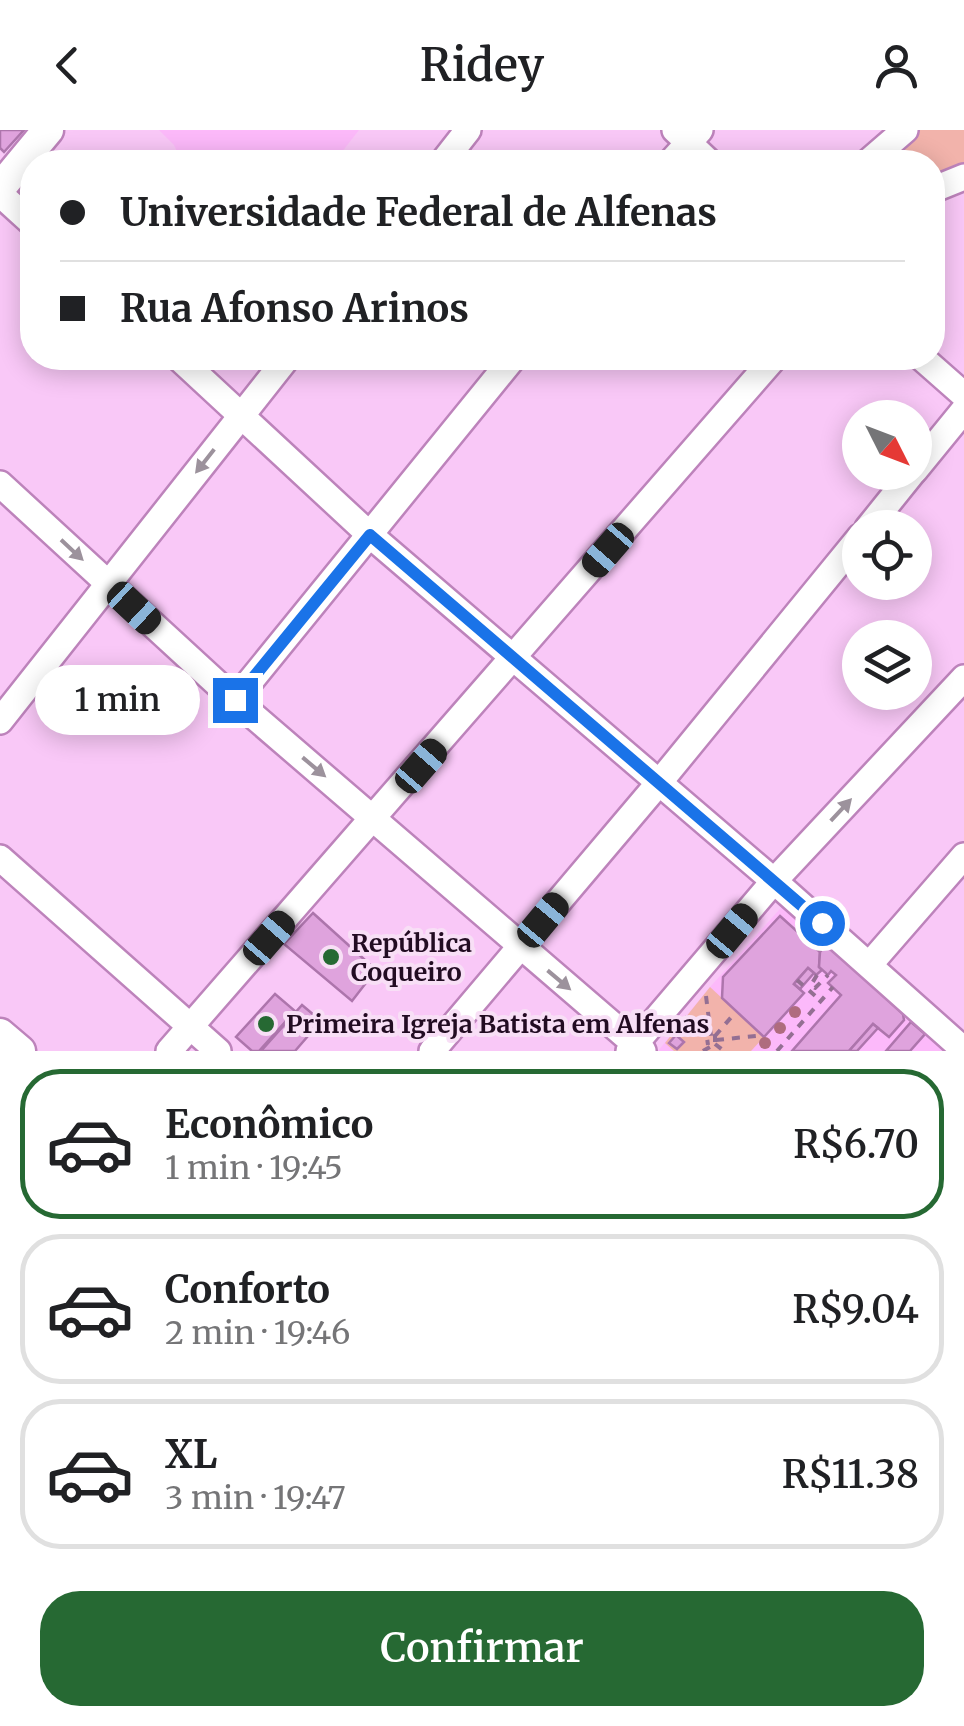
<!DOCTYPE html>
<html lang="pt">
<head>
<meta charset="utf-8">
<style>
	:root { --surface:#fff; --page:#f6f6f6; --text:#202124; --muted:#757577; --line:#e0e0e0; --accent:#266933 }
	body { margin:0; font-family:Merriweather,serif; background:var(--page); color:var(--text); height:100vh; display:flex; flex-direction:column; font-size:38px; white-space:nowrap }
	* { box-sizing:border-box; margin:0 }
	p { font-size:32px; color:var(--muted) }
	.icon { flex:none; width:55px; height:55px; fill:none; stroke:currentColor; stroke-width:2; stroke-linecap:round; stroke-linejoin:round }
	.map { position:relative; height:921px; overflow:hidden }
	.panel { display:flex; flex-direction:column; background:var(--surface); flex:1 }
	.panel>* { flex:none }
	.banner { position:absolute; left:20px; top:20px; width:925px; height:220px; border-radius:40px; box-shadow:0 5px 25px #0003; display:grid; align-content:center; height:220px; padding:0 40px; background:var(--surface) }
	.needle { width:65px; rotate:132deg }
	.tools { position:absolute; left:842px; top:270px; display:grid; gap:20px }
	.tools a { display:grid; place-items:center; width:90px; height:90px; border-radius:50%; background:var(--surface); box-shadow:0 5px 25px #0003; font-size:50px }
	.end { position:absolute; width:45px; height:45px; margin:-22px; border:12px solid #1a73e8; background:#fff; box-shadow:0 0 0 5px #fff }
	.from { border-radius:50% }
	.bubble { position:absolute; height:70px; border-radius:35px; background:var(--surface); box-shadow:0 5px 25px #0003; font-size:32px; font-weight:600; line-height:70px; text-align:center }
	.car { position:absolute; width:30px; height:60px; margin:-30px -15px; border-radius:12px; box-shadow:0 0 8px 2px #0007; background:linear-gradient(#222 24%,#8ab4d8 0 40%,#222 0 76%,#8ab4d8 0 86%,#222 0) }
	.banner b { display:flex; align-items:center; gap:35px; height:95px; font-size:38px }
	.banner b+b { border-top:2px solid var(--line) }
	.banner i { width:25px; height:25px; background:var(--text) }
	ul { padding:18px 0 0; list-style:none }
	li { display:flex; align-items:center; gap:30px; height:150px; margin:0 20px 15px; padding:0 20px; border:5px solid var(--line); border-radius:40px }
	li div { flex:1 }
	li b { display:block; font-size:38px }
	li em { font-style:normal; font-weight:600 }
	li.selected { border-color:var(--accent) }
	li>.icon { width:90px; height:90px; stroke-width:1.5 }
	.cta { display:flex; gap:20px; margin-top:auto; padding:20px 40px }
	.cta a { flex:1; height:115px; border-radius:40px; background:var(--accent); color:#fff; font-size:40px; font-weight:600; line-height:115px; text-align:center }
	header { display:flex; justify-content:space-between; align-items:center; height:130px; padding:0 40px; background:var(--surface); font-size:45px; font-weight:600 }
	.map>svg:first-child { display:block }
	.built { fill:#fcb9fa }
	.green { fill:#f2b3ab }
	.building { fill:#dfa3dd; stroke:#ad75ac; stroke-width:2.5 }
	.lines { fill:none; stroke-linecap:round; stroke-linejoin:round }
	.minor-casing { stroke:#bd83bb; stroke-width:30 }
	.major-casing { stroke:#bd83bb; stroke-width:35 }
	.path { stroke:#946f93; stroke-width:4; stroke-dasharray:8 8; stroke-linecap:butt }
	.minor { stroke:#fff; stroke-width:25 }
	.major { stroke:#fff; stroke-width:30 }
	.tree { fill:#af6c7e }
	.oneway { fill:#9c929c }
	.route { stroke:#1a73e8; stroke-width:12 }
	.poi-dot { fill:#266933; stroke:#f8dff6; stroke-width:4 }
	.labels { text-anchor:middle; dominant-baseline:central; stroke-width:8; stroke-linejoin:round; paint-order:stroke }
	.poi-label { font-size:25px; font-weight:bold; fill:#220c22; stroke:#f8dff6; text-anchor:start }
</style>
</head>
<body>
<header><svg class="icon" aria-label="back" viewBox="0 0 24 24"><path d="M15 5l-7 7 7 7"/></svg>Ridey<svg class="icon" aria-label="person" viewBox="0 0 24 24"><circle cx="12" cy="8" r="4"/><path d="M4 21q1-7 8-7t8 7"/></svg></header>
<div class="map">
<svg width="964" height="921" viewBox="0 0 964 921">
	<rect width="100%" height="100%" fill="#f9c8f7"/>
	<!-- built -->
	<g class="built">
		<polygon points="159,0 359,0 334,32 182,32 174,15"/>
		<polygon points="787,771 960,921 658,921 710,857"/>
	</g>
	<!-- green -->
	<g class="green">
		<polygon points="917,0 964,0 964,33 933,44 932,32 878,32"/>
		<polygon points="710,857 764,907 751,921 674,921 665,913"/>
	</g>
	<!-- building -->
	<g class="building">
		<polygon points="0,0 24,0 4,22 0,18"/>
		<polygon points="313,783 376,840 352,871 284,814"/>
		<polygon points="780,786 820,822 819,837 822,840 816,845 808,838 797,850 794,854 804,863 764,907 722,868 723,847"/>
		<polygon points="827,814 903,884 904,890 889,907 873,894 849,921 792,921 841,865 828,853 836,845 831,841 828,845 819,837 820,822"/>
		<polygon points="808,838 814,843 800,859 794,854"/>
		<polygon points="275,864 295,881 259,921 252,921 236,907"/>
		<polygon points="302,875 321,891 295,921 261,921"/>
		<polygon points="911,892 925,904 910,921 886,921"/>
		<polygon points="873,894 878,898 857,921 849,921"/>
		<polygon points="676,905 684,912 677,919 669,913"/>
	</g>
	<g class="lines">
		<!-- minor casing -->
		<g class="minor-casing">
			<g id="minor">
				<polyline points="675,0 709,32"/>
				<polyline points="443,32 468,0"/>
				<polyline points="671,32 700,0"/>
				<polyline points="868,32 905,0"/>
				<polyline points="932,60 964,47"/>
				<polyline points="0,64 32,93"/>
				<polyline points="179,228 370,405 774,751 964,920"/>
				<polyline points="922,228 964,265"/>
				<polyline points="915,340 964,280"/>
				<polyline points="0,354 235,570 643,921"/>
				<polyline points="868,398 913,342"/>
				<polyline points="235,570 513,228"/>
				<polyline points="0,591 287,228"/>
				<polyline points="0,728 218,921"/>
				<polyline points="870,834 964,726"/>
				<polyline points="169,921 774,228"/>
				<polyline points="432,921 658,654 860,407"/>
				<polyline points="629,921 774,751 964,548"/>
			</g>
		</g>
		<!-- major casing -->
		<g class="major-casing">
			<g id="major">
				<polyline points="0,58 48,0"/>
				<polyline points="0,904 20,921"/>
			</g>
		</g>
		<!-- path -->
		<g class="path">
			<polyline points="817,845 811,855 815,858 828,845"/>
			<polyline points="797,850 821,871"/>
			<polyline points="706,866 711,906"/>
			<polyline points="684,887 707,908"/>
			<polyline points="715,906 734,884"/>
			<polyline points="716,910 756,906"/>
			<polyline points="715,914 724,921"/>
			<polyline points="703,921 715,914 715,906 707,908 708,915"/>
			<polyline points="777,921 833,857"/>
		</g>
		<!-- minor -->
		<use href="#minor" class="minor"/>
		<!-- major -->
		<use href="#major" class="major"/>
	</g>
	<!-- trees -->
	<g class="tree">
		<circle cx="795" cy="882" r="6"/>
		<circle cx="780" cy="898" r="6"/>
		<circle cx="765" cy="913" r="6"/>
	</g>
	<!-- one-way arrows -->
	<defs><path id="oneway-solid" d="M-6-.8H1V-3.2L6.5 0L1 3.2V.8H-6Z" transform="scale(2.5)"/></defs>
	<g class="oneway">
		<use href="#oneway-solid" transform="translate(205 331) rotate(128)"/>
		<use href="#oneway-solid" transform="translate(72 420) rotate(43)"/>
		<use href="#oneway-solid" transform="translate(314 637) rotate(40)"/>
		<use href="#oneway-solid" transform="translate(841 680) rotate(-47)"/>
		<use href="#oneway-solid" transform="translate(559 850) rotate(40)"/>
	</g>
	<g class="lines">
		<!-- route -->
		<polyline class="route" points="235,570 370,405 822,793"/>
	</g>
	<!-- markers -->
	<g class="poi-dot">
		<circle cx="331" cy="827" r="10"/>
		<circle cx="266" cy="894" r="10"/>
	</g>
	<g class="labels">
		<!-- poi labels -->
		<g class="poi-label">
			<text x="351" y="813">República<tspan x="351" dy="29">Coqueiro</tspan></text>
			<text x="286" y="894">Primeira Igreja Batista em Alfenas</text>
		</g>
	</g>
</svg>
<div class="tools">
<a><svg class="needle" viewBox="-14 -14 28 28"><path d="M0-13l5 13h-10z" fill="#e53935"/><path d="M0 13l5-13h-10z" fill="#757577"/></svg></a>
<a><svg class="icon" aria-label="locate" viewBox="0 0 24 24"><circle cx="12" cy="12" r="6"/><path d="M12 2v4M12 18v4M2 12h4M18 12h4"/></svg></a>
<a><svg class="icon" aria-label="layers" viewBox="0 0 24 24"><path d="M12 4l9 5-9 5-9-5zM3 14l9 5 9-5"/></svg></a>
</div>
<i class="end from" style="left:822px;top:793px"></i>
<i class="end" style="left:235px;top:570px"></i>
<div class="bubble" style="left:35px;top:535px;width:165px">1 min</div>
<i class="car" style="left:608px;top:420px;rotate:221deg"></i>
<i class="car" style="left:134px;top:478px;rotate:133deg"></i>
<i class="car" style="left:421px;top:636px;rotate:41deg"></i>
<i class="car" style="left:543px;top:790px;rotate:40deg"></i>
<i class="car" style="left:732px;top:801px;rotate:40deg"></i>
<i class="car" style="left:269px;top:808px;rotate:41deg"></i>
<div class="banner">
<b><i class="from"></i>Universidade Federal de Alfenas</b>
<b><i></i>Rua Afonso Arinos</b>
</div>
</div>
<section class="panel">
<ul>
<li class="selected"><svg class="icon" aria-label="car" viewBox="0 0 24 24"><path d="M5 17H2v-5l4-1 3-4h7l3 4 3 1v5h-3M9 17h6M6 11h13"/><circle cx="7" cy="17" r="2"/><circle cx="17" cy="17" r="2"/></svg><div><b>Econômico</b><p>1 min · 19:45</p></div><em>R$6.70</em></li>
<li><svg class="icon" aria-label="car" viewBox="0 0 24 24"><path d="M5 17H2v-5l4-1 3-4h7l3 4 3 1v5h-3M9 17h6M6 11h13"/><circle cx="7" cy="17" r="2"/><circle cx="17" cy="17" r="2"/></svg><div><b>Conforto</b><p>2 min · 19:46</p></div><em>R$9.04</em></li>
<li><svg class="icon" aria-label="car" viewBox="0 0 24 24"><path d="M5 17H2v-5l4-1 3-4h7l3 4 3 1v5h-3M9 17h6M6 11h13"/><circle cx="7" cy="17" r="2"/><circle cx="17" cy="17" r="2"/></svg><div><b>XL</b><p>3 min · 19:47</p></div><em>R$11.38</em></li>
</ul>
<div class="cta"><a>Confirmar</a></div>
</section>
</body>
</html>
